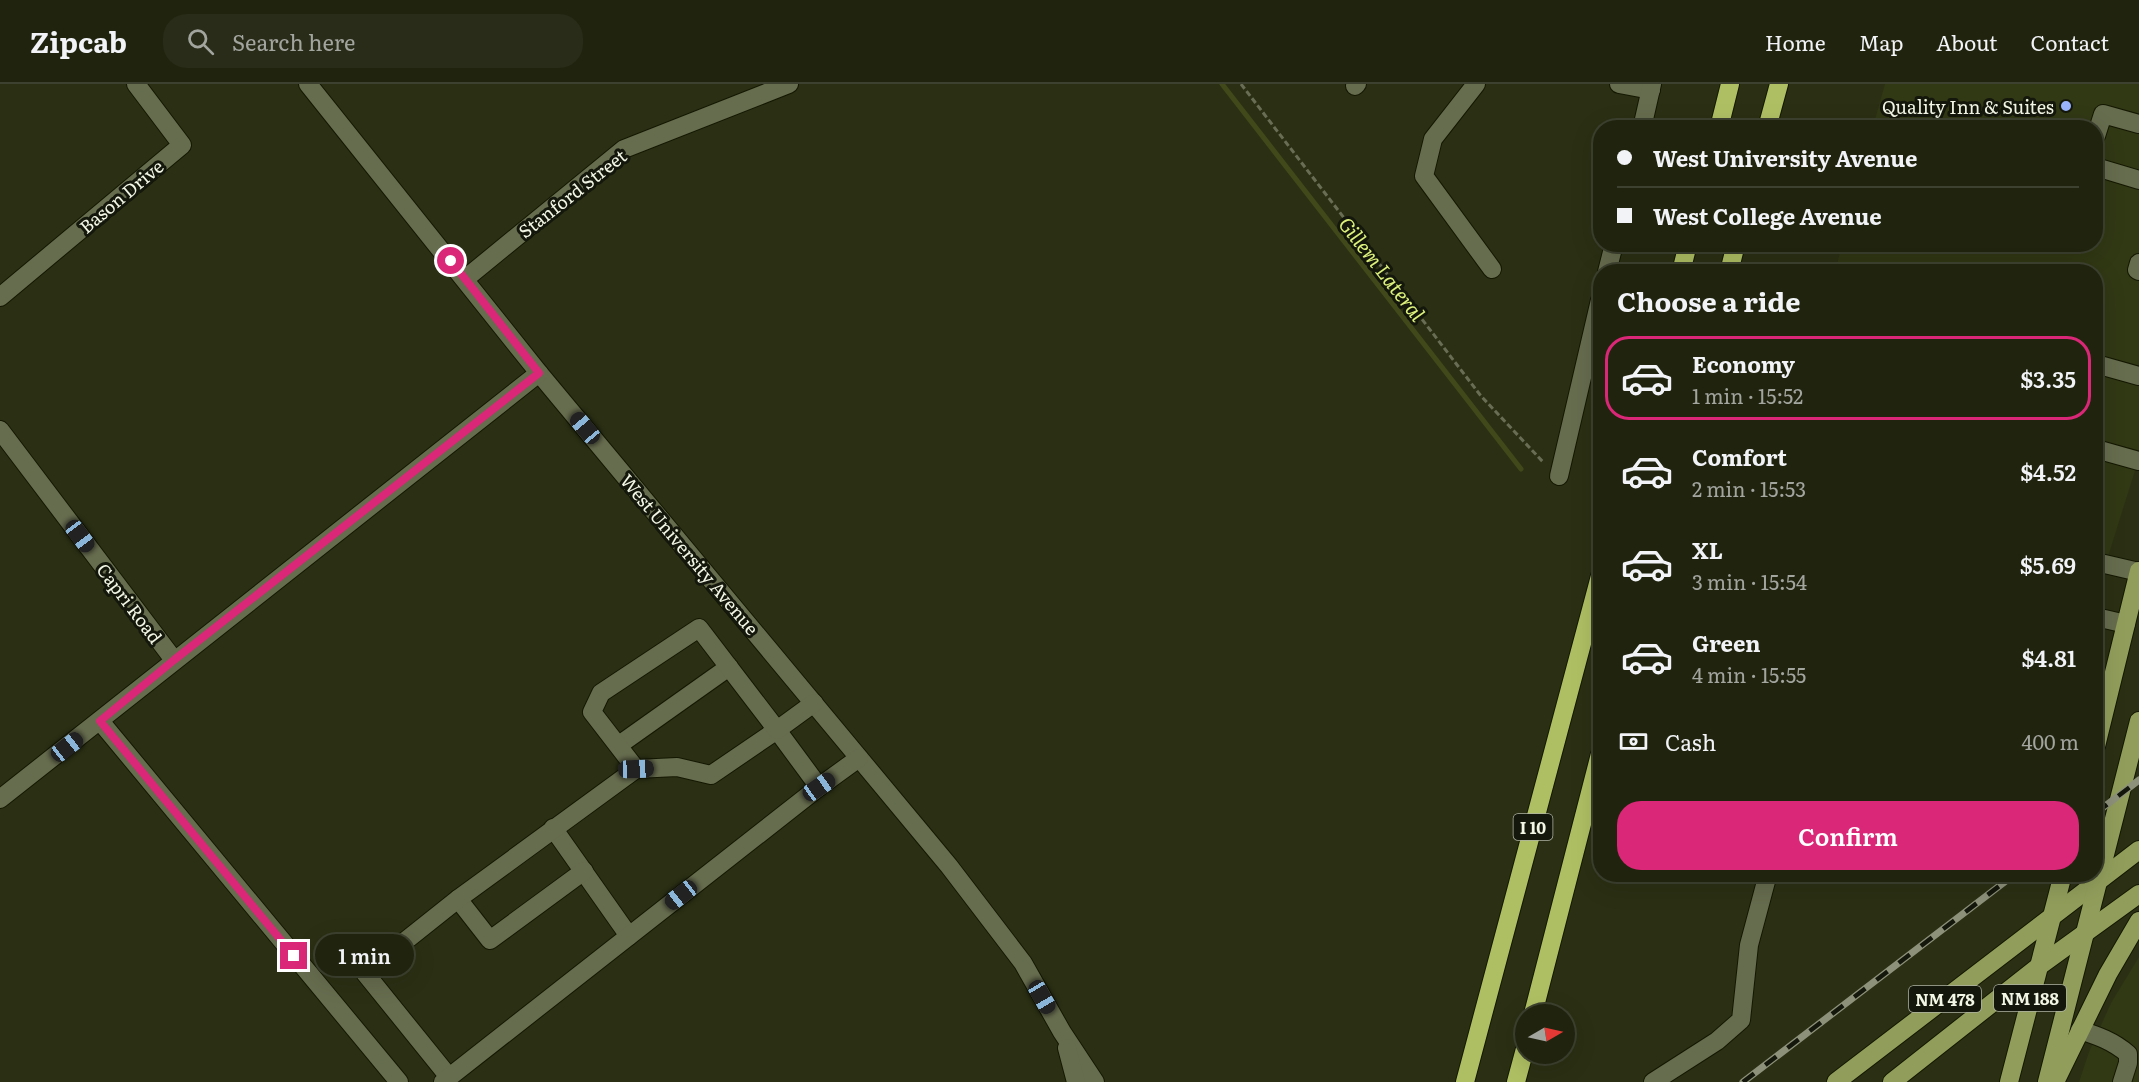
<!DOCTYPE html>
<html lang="en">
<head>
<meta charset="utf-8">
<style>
	:root { --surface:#20240f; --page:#282c18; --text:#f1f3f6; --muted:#a2a49e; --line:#3d412f; --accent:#db2777 }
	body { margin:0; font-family:Literata,serif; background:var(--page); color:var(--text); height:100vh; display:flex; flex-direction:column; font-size:22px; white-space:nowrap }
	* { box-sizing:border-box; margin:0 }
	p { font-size:20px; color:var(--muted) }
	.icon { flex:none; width:33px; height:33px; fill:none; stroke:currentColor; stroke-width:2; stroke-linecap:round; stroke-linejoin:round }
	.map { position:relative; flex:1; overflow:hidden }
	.details { position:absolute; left:1593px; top:180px; width:510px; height:618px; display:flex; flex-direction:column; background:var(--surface); border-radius:24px; box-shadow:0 6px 24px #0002,0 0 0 2px var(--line) }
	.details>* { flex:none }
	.hud { position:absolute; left:1593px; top:36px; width:510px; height:132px; border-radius:24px; box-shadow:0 6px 24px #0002,0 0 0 2px var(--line); display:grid; align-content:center; height:132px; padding:0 24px; background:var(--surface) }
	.needle { width:39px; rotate:81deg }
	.fabs { position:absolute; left:1515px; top:920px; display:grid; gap:12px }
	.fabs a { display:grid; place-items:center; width:60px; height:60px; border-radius:50%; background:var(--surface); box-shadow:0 6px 24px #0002,0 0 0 2px var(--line); font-size:30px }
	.end { position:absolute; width:27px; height:27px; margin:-14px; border:8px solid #db2777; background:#fff; box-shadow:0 0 0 3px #fff }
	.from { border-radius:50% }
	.bubble { position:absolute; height:42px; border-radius:21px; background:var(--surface); box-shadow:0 6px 24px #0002,0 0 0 2px var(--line); font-size:20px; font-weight:600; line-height:42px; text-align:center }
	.car { position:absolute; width:18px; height:36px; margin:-18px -9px; border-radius:8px; box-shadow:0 0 4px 2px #0007; background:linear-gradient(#222 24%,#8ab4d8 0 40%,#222 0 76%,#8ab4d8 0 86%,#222 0) }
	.hud b { display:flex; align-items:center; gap:21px; height:57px; font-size:22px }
	.hud b+b { border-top:2px solid var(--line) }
	.hud i { width:15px; height:15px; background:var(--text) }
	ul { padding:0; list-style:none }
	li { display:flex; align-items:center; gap:18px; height:84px; margin:0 12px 9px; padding:0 12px; border:3px solid transparent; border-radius:24px }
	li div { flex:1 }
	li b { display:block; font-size:22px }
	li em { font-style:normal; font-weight:600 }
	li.selected { border-color:var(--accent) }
	li>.icon { width:54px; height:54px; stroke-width:1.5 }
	h2 { padding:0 24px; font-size:27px; line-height:72px }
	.pay { display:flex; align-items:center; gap:15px; height:66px; padding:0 24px; font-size:22px }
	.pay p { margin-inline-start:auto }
	.button { display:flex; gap:12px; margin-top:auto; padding:12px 24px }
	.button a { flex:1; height:69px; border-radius:24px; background:var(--accent); color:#fff; font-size:24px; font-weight:600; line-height:69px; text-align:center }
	header { display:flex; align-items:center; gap:36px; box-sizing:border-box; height:84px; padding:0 30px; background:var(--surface); border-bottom:2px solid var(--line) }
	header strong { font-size:28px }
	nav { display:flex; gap:33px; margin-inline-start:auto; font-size:21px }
	.search { width:420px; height:54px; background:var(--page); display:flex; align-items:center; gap:15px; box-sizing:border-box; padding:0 21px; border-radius:24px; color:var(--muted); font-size:22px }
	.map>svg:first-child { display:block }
	.built { fill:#313814 }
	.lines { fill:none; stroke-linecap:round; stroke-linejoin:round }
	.stream { stroke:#41491a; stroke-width:5 }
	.minor-casing { stroke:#141800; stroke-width:20 }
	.major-casing { stroke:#141800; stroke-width:20 }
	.highway-casing { stroke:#141800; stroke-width:20 }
	.path { stroke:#686d54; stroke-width:3; stroke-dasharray:6 3; stroke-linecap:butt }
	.minor { stroke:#666c4e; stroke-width:18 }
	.major { stroke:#919e5b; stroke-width:18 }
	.highway { stroke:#aebf63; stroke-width:18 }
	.rail-casing { stroke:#8d917a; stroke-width:7 }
	.rail { stroke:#14170b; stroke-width:4.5; stroke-dasharray:14; stroke-linecap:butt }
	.route { stroke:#db2777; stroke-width:8 }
	.poi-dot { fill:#9ab5fd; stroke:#14170b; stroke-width:2 }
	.labels { text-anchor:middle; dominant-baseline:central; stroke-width:6; stroke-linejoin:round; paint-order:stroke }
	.shield { fill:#14170b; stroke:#afb3a4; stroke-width:1.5 }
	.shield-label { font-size:16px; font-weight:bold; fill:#f2f6e5 }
	.poi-label { font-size:18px; fill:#f2f6e5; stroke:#14170b; text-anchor:end }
	.street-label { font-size:18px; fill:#f2f6e5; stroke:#14170b }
	.water-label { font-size:20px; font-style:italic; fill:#dcf17b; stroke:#14170b }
</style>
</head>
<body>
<header>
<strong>Zipcab</strong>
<div class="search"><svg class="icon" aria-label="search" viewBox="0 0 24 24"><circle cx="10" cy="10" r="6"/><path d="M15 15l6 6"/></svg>Search here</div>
<nav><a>Home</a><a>Map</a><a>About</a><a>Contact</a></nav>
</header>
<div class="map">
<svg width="2139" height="998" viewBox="0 0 2139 998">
	<rect width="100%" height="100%" fill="#2b3014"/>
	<!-- built -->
	<g class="built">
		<polygon points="1885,0 2139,0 2139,374 2099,501 2096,500 2096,188 1835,188 1842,161 2096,160 2096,44 1873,43"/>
		<polygon points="2139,873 2139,998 2079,998 2089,968 2111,919"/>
	</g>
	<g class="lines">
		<!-- stream -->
		<polyline class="stream" points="1222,0 1521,385"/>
		<!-- minor casing -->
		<g class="minor-casing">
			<g id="minor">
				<polyline points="308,0 539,289 949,782 1023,879 1062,948 1095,998"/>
				<polyline points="1476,0 1433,55 1424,92 1492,185"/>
				<polyline points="1619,0 1651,6"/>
				<polyline points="1355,2 1357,0"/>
				<polyline points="1642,44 1652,0"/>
				<polyline points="2096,52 2103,30 2139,40"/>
				<polyline points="2096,83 2139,96"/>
				<polyline points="2139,179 2137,186 2139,187"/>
				<polyline points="1607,188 1614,160"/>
				<polyline points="465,195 624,65 789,0"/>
				<polyline points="0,213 182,61 136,0"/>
				<polyline points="2096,280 2139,292"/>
				<polyline points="0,346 174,576"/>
				<polyline points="2096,365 2139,377"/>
				<polyline points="1559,392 1600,216"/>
				<polyline points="2096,478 2139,488"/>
				<polyline points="2096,533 2126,540"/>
				<polyline points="100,637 399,998"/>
				<polyline points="619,661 729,583"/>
				<polyline points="636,685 677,683 711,691 777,646 819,703"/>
				<polyline points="0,715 539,289"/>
				<polyline points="553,744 629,852"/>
				<polyline points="458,815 490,856 584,787"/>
				<path d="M2080,946C2098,952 2113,957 2128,970V979L2122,998"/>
				<polyline points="1067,964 1076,998"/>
				<polyline points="449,993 365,889 458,815 636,685 592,628 601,609 699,544 777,646 814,619"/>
				<polyline points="443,998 819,703 859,674"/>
				<polyline points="1653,998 1717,957 1741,936 1749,861 1768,790"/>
			</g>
		</g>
		<!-- major casing -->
		<g class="major-casing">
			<g id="major">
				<polyline points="2096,662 2139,487"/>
				<polyline points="2057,994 2108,890 2139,837"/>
				<polyline points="1836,998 2139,766"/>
				<polyline points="1892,998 2038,883 2139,810"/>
				<polyline points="2009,998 2063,790"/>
				<polyline points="2047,998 2139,637"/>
			</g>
		</g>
		<!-- highway casing -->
		<g class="highway-casing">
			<g id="highway">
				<polyline points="1719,44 1730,0"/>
				<polyline points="1767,44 1779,0"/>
				<polyline points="1681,188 1688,160"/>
				<polyline points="1729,188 1736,160"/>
				<polyline points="1533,930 1600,670"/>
				<polyline points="1465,998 1600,492"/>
				<polyline points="1516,998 1526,961"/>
			</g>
		</g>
		<!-- path -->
		<polyline class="path" points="1241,0 1481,312 1544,379"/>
		<!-- minor -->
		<use href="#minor" class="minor"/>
		<!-- major -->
		<use href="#major" class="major"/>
		<!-- highway -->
		<use href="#highway" class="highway"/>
		<!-- rail casing -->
		<g class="rail-casing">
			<g id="rail">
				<polyline points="2096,729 2139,696"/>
				<polyline points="1743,998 2015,790"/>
			</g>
		</g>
		<!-- rail -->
		<use href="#rail" class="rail"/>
	</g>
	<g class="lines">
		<!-- route -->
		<polyline class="route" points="294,872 100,637 174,576 539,289 451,177"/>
	</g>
	<!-- markers -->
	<circle class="poi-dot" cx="2066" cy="22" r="6"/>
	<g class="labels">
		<!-- shield labels -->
		<g class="shield">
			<rect x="1513.5" y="730" width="39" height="26" rx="4.5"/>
			<rect x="1994" y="901" width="72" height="26" rx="4.5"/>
			<rect x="1909" y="902" width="72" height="26" rx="4.5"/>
		</g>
		<g class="shield-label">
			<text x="1533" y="743">I 10</text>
			<text x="2030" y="914">NM 188</text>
			<text x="1945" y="915">NM 478</text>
		</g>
		<!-- poi labels -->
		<g class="poi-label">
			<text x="2054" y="22">Quality Inn &amp; Suites</text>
		</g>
		<!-- street labels -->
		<g class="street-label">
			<text transform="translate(572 109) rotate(-38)">Stanford Street</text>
			<text transform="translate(121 112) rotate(-40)">Bason Drive</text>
			<text transform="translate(690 470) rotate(50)">West University Avenue</text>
			<text transform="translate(130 519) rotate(53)">Capri Road</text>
		</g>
		<!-- water labels -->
		<g class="water-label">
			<text transform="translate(1383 184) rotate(52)">Gillem Lateral</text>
		</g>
	</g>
</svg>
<div class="fabs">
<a><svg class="needle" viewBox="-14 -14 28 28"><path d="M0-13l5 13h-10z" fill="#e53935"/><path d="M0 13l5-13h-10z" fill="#a2a49e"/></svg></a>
</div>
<i class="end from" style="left:451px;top:177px"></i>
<i class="end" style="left:294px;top:872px"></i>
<div class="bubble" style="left:315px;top:850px;width:99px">1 min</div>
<i class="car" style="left:585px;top:344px;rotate:320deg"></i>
<i class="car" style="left:80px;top:452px;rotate:143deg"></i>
<i class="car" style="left:67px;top:663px;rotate:52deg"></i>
<i class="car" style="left:636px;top:685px;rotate:88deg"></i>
<i class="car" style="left:819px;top:703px;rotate:55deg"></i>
<i class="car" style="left:681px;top:811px;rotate:232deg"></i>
<i class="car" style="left:1042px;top:913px;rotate:150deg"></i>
<div class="hud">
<b><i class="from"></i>West University Avenue</b>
<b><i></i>West College Avenue</b>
</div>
<section class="details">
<h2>Choose a ride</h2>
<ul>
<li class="selected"><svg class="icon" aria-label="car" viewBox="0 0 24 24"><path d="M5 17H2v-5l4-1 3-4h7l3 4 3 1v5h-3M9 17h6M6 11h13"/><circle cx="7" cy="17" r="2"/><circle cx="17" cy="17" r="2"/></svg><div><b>Economy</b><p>1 min · 15:52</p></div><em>$3.35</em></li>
<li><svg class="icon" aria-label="car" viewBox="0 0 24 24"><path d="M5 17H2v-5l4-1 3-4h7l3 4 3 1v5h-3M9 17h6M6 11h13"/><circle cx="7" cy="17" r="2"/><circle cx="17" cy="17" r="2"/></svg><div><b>Comfort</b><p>2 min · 15:53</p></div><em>$4.52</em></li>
<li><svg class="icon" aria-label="car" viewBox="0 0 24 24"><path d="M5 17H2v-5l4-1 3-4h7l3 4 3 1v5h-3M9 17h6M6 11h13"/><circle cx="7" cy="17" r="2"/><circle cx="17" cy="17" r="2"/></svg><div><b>XL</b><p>3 min · 15:54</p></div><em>$5.69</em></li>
<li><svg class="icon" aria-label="car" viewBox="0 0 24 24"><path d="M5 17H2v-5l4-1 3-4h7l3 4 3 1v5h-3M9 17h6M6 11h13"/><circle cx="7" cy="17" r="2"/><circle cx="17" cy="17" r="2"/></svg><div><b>Green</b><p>4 min · 15:55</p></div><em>$4.81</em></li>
</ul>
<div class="pay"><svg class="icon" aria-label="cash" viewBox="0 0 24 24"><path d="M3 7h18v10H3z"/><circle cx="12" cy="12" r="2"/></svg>Cash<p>400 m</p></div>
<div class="button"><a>Confirm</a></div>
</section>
</div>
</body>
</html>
